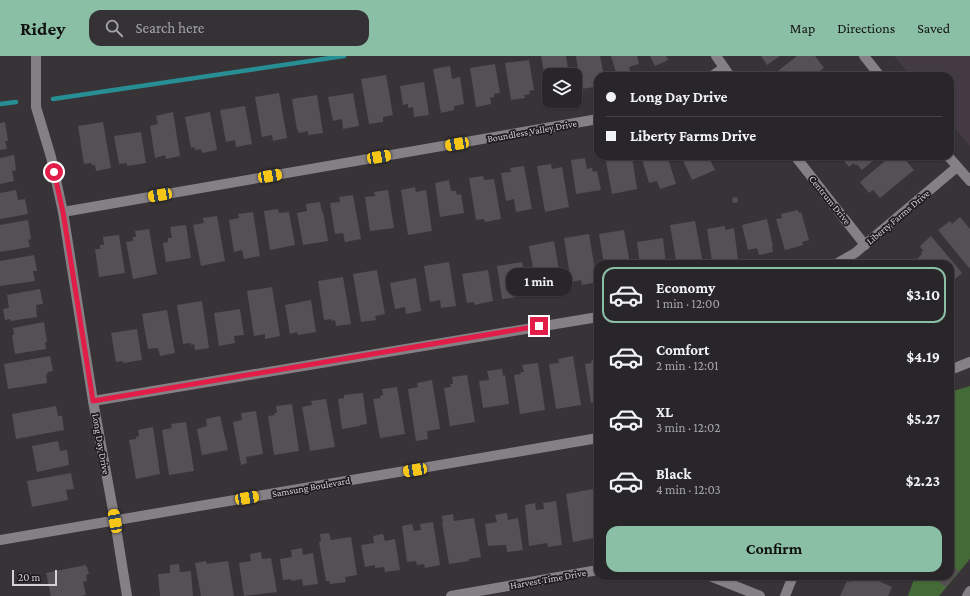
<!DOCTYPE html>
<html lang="en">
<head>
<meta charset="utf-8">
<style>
	:root { --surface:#292629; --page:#353235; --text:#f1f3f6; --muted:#a5a5a8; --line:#454346; --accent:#8abfa5 }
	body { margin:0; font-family:"Crimson Pro",serif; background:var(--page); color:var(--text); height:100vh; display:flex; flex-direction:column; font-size:15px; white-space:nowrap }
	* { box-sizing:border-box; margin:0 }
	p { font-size:13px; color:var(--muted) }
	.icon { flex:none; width:22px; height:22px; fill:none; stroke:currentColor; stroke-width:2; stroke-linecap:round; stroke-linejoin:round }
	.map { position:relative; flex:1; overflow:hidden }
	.panel { position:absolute; left:594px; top:204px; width:360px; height:320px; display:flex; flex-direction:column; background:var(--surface); border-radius:12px; box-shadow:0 1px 3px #0004,0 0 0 1px var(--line) }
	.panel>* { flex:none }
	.top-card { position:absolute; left:594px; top:16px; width:360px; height:88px; border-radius:12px; box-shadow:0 1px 3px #0004,0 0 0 1px var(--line); display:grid; align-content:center; height:88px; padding:0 12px; background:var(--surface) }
	.controls { position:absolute; left:542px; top:12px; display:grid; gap:8px }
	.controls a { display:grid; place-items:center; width:40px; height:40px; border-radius:8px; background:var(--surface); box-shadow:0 1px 3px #0004,0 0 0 1px var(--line); font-size:20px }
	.scale { position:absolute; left:12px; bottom:10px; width:45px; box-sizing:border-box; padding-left:4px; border:2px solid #d4d1d4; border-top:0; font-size:11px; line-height:14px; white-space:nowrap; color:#d4d1d4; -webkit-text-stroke:3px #1d1b1d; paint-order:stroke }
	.end { position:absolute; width:18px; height:18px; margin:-9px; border:5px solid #e11d48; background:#fff; box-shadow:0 0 0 2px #fff }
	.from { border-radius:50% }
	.bubble { position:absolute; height:28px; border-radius:12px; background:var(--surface); box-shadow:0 1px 3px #0004,0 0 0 1px var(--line); font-size:13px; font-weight:700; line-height:28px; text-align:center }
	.car { position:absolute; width:12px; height:24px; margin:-12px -6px; border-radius:5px; box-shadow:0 0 3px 1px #0007; background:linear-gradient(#f5c518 24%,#345 0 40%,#f5c518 0 76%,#345 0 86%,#f5c518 0) }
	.top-card b { display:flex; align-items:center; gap:14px; height:38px; font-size:15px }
	.top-card b+b { border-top:1px solid var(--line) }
	.top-card i { width:10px; height:10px; background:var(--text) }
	ul { padding:7px 0 0; list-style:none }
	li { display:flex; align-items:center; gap:12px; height:56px; margin:0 8px 6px; padding:0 4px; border:2px solid transparent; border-radius:12px }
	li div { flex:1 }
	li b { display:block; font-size:15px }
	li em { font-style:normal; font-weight:700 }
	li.on { border-color:var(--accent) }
	li>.icon { width:36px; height:36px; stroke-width:1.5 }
	.cta { display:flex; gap:8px; margin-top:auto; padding:8px 12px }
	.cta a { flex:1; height:46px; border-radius:12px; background:var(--accent); color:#111; font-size:16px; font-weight:700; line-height:46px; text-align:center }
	header { display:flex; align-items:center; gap:24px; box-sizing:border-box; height:56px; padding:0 20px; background:var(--accent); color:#111 }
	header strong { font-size:19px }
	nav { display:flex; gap:22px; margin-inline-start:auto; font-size:14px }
	.search { width:280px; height:36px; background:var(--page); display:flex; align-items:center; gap:10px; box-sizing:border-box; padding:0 14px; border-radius:12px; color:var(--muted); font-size:15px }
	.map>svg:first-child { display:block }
	.built { fill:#433a43 }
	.green { fill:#446a38 }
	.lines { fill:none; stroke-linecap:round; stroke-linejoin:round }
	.stream { stroke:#278e94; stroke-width:4.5 }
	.building { fill:#555055 }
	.minor { stroke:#858085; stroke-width:10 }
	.route { stroke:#e11d48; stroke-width:5 }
	.labels { text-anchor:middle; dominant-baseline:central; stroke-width:3.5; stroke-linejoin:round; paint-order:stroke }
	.street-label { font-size:10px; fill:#d4d1d4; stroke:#1d1b1d }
</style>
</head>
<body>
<header>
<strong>Ridey</strong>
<div class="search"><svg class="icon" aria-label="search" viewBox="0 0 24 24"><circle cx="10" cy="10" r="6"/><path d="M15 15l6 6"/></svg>Search here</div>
<nav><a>Map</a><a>Directions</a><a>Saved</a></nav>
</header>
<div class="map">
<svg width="970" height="540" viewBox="0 0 970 540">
	<rect width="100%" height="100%" fill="#373337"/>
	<!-- built -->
	<polygon class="built" points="894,0 970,0 970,90 950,67 950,20 911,20"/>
	<!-- green -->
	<polygon class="green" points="970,330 970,503 939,540 908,540 915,520 950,520 950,336"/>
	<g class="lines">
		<!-- stream -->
		<g class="stream">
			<polyline points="53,43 344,0"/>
			<polyline points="0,48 16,46"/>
		</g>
	</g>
	<!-- building -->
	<g class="building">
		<polygon points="541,0 566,0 569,19 549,19 549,38 548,39"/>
		<polygon points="576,0 600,0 604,20 598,20 598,26 595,27 595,31 581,33"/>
		<polygon points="611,0 637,0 639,8 629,11 632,20 617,20"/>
		<polygon points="650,0 666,0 668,4 655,10"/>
		<polygon points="761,0 780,0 767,9"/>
		<polygon points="797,0 815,0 824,12 813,20 775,20 774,18"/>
		<polygon points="529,4 534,34 529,35 530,38 524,39 525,42 511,44 505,7"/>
		<polygon points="495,8 500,37 494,38 494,41 490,42 491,48 476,51 470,12"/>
		<polygon points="450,10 452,23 460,21 464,48 454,50 454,54 441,57 433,13"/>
		<polygon points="386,19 393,59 383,61 383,66 369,68 361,23"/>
		<polygon points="424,26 429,59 414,61 413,51 408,52 408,48 403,49 400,30"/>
		<polygon points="279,37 287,82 273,85 272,79 262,81 255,41"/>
		<polygon points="353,37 359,70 343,73 342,63 333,65 328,41"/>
		<polygon points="317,39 323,77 308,79 308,75 299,77 298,74 297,74 292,43"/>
		<polygon points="245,50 252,88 236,91 235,84 226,86 220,54"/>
		<polygon points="173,56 180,100 166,103 165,99 155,102 150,70 158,68 156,60"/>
		<polygon points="210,56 217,94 202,97 201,93 195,94 194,91 191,92 185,61"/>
		<polygon points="5,66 8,85 5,85 7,93 0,94 0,67"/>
		<polygon points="103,66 111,112 96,115 95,109 92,109 91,107 84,108 78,70"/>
		<polygon points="141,76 146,107 127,110 127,107 119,108 114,80"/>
		<polygon points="14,99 16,114 12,115 14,125 0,128 0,102"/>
		<polygon points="605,100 621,100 621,103 632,101 637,133 612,138"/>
		<polygon points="641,100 667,100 676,128 660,133 657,125 649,127"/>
		<polygon points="681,100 708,100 715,114 692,124"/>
		<polygon points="840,100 879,100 862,114 857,108 856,110 854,107 849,111"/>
		<polygon points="891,100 902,100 914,114 880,142 873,134 869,137 860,126"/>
		<polygon points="585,102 587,113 592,112 593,116 597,115 601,134 576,138 571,104"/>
		<polygon points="551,108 552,113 562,111 569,151 545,156 537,110"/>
		<polygon points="524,110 532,153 516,156 514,143 506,145 501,117 511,116 510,112"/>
		<polygon points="483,120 484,124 494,123 501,163 485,166 484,163 476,164 469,122"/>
		<polygon points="449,124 451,135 456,135 457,139 461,138 464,157 440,161 435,127"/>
		<polygon points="415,131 416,136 426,134 432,175 408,179 401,134"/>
		<polygon points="16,134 18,144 25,143 28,158 0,163 0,137"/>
		<polygon points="388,134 394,172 370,175 365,141 375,140 374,136"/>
		<polygon points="353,139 361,183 345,186 343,177 335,178 330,147 340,146 339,141"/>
		<polygon points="737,141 738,146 733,147 732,142"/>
		<polygon points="320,146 322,156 323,156 328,185 303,189 297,157 307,155 306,148"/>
		<polygon points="278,153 279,157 289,156 295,189 270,194 264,155"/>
		<polygon points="798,154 799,157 801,156 809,184 802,186 803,189 785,194 776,163 782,162 781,158"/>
		<polygon points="253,156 260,200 244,203 242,194 234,196 229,164 239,162 238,158"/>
		<polygon points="217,160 225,205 201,210 193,169 204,167 203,162"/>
		<polygon points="960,161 970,173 970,211 969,212 938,174 950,165 952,168"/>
		<polygon points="767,163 773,190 772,190 773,196 759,199 757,192 748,194 742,169"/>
		<polygon points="28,164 31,183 28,184 30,191 0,196 0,169"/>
		<polygon points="695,165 703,208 687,208 687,203 676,205 670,169"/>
		<polygon points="186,169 191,202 166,206 163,187 168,186 168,182 172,182 170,171"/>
		<polygon points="725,170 725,174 734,172 738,204 720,206 720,203 712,205 707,173"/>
		<polygon points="149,173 157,218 133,223 126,186 133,185 133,181 136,181 135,175"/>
		<polygon points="624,174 630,208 604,208 599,178"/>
		<polygon points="589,178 597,226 582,229 581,224 571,226 564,182"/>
		<polygon points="119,179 125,217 99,221 95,193 100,193 100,189 104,189 103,181"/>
		<polygon points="931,180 962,217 950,227 950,208 921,208 917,203 922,198 921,197 923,195 920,190"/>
		<polygon points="663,182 666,208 640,208 637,186"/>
		<polygon points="554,185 562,232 547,235 546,229 543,229 542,227 536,228 529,190"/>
		<polygon points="34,199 37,215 33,215 35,225 0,230 0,205"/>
		<polygon points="449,206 456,250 441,252 440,244 430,246 424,210"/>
		<polygon points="522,206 527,232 515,234 517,241 502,243 497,210"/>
		<polygon points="377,214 385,258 375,260 376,264 361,266 353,218"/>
		<polygon points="488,214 493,245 474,249 474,246 467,247 462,218"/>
		<polygon points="343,221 351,268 336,270 335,264 332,265 331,263 324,264 318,225"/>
		<polygon points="416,222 421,255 406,258 405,251 395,253 390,227"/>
		<polygon points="272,231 280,280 265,283 265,278 254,280 247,235"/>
		<polygon points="40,233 43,248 36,249 37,261 11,265 10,263 5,264 3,253 9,252 7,239"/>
		<polygon points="311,244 316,276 298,279 297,276 290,278 285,249"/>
		<polygon points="202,245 209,292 195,294 194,288 191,289 191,287 183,288 177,249"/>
		<polygon points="240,253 244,279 234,280 235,287 219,290 214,257"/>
		<polygon points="167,254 175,297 160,300 158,292 148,293 142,258"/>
		<polygon points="44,266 47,286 45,286 46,293 15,298 12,279 14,279 13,272"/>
		<polygon points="137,273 142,304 123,307 123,305 116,306 111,277"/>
		<polygon points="598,297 598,345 591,347 585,308 592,307 591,305 594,304 593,298"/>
		<polygon points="50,300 53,315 47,316 48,318 46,319 47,327 8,333 4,308"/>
		<polygon points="573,300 581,349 556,353 549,308 559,307 558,303"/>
		<polygon points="538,307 545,354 520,358 514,319 521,318 520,316 524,316 522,309"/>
		<polygon points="502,313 503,320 505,319 509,348 483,352 479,325 489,324 487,315"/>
		<polygon points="467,319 475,366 450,370 444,332 451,331 450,328 453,328 452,321"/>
		<polygon points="432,324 440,373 427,375 428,383 416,385 408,333 418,331 417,327"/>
		<polygon points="397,331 405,378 380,382 373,343 380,342 380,340 383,339 382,333"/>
		<polygon points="363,337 367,368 360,369 360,370 342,373 338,343 344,342 344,339"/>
		<polygon points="326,343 335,391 310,395 302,351 312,349 311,345"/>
		<polygon points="292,348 299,395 274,399 268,360 275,359 274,357 277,357 276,350"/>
		<polygon points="56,350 58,360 62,360 64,374 16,383 12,358"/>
		<polygon points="256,355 263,398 246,401 247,407 241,409 233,366 242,364 241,357"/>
		<polygon points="220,360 228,394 202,399 197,373 207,370 206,363"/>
		<polygon points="186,366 194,415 169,419 162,374 172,372 171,368"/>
		<polygon points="153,371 160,418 136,423 129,384 136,383 136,381 139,380 138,374"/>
		<polygon points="58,385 60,395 67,394 69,409 37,416 32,390"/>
		<polygon points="71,417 74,433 66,434 68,444 32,451 27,425"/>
		<polygon points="593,433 598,461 598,481 573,486 566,438"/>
		<polygon points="556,445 562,489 548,491 547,487 529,490 525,449 535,447 536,454 544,453 543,447"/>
		<polygon points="507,457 508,464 518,462 523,494 507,496 506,489 488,490 485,468 497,466 495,459"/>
		<polygon points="453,458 454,465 474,462 481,501 469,503 469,505 449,508 442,467 443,467 442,460"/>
		<polygon points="433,466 440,509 425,512 424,508 417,509 416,505 407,506 402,470 412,468 414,475 421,474 420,468"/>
		<polygon points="329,477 331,484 351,481 357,519 345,521 346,526 330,528 329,525 326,525 319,486 321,485 320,478"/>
		<polygon points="383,478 385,485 395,483 400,514 385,516 384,511 375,512 375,509 365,511 361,489 374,487 373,480"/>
		<polygon points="302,492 303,499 313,497 318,528 303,530 302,523 291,525 291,523 283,524 280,503 292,501 291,494"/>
		<polygon points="261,496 262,503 271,502 277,536 244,540 239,507 251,505 250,498"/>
		<polygon points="206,505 207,508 228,505 234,540 201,540 195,507"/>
		<polygon points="179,508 180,516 191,515 193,540 160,540 158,518 170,517 170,509"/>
		<polygon points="86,509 86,511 87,511 89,518 86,519 87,525 83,526 86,539 80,540 51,540 46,517"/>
		<polygon points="951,509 959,515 946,531 938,525 942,520 950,520"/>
		<polygon points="854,520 867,520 892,531 888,540 840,540 847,525 851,526"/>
	</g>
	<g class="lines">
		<!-- minor -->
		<g class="minor">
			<polyline points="36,0 36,51 51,101 63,156 93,345 115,465 127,540"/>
			<polyline points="716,0 730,20"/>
			<polyline points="864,0 880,20"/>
			<polyline points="712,20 724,12"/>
			<polyline points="795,100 865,189"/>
			<polyline points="948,100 970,125"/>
			<polyline points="63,156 598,63"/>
			<polyline points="836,208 855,197 957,111"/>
			<polyline points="950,314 970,306"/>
			<polyline points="93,345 598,261"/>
			<polyline points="0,484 598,382"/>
			<polyline points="710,520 760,540"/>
			<polyline points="451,540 598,514"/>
			<polyline points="785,540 793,520"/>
			<polyline points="967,540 970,535"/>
		</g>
	</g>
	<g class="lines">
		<!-- route -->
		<polyline class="route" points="54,116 63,156 93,345 539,270"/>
	</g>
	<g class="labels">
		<!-- street labels -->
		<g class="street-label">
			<text transform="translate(532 75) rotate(-10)">Boundless Valley Drive</text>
			<text transform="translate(830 144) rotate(51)">Centrum Drive</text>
			<text transform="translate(898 161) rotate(-40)">Liberty Farms Drive</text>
			<text transform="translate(101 388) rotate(80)">Long Day Drive</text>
			<text transform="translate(311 431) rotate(-10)">Samsung Boulevard</text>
			<text transform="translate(548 523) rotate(-10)">Harvest Time Drive</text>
		</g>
	</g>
</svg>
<div class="controls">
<a><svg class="icon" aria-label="layers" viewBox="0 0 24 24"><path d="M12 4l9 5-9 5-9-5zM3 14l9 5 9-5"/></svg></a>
</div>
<div class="scale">20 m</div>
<i class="end from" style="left:54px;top:116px"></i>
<i class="end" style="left:539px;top:270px"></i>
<div class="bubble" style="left:506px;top:212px;width:66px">1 min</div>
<i class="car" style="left:457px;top:88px;rotate:260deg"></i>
<i class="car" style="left:379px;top:101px;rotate:80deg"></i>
<i class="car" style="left:270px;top:120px;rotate:80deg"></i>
<i class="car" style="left:160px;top:139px;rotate:260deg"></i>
<i class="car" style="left:415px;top:414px;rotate:260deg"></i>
<i class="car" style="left:247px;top:442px;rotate:80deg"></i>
<i class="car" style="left:115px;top:465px;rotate:350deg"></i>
<div class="top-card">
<b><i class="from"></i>Long Day Drive</b>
<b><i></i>Liberty Farms Drive</b>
</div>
<section class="panel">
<ul>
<li class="on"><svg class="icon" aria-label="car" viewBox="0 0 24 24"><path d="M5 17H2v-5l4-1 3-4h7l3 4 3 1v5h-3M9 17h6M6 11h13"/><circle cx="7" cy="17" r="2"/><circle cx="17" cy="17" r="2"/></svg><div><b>Economy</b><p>1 min · 12:00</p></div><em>$3.10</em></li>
<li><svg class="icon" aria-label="car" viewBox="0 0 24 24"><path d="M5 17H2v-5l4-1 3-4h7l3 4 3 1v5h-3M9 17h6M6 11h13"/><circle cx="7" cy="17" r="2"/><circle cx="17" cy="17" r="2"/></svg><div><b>Comfort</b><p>2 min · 12:01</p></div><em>$4.19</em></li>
<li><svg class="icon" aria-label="car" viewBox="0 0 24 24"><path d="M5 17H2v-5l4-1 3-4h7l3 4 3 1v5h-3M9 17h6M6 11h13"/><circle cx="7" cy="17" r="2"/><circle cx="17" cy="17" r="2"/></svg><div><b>XL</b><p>3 min · 12:02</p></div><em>$5.27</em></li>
<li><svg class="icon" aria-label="car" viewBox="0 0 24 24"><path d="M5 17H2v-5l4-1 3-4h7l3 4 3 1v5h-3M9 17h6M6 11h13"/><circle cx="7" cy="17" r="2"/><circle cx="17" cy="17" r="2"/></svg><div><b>Black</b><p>4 min · 12:03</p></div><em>$2.23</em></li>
</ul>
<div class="cta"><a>Confirm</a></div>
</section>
</div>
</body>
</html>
